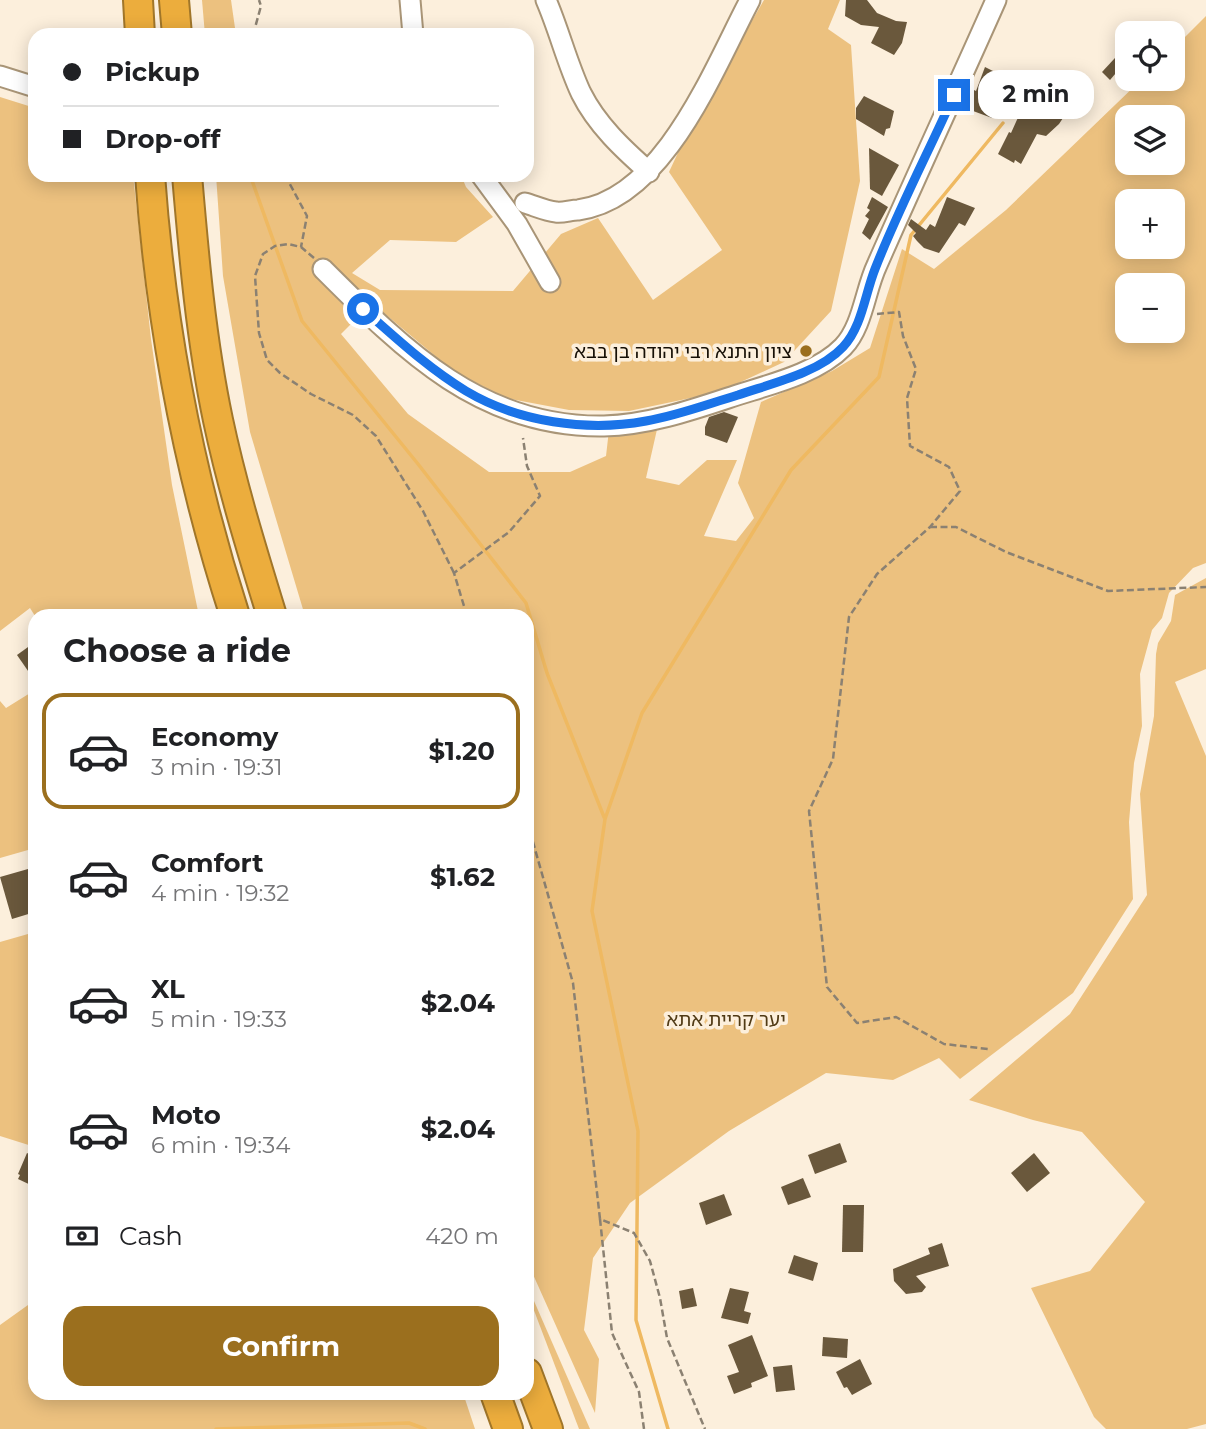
<!DOCTYPE html>
<html lang="en">
<head>
<meta charset="utf-8">
<style>
	:root { --surface:#fff; --page:#f2f2f2; --text:#202124; --muted:#757577; --line:#e0e0e0; --accent:#9b6f1e }
	body { margin:0; font-family:Montserrat,"Noto Sans Hebrew",sans-serif; background:var(--page); color:var(--text); height:100vh; display:flex; flex-direction:column; font-size:26px; white-space:nowrap }
	* { box-sizing:border-box; margin:0 }
	p { font-size:23px; color:var(--muted) }
	.icon { flex:none; width:38px; height:38px; fill:none; stroke:currentColor; stroke-width:2; stroke-linecap:round; stroke-linejoin:round }
	.map { position:relative; flex:1; overflow:hidden }
	.side { position:absolute; left:28px; top:609px; width:506px; height:791px; display:flex; flex-direction:column; background:var(--surface); border-radius:21px; box-shadow:0 4px 18px #0003 }
	.side>* { flex:none }
	.top-card { position:absolute; left:28px; top:28px; width:506px; height:154px; border-radius:21px; box-shadow:0 4px 18px #0003; display:grid; align-content:center; height:154px; padding:0 35px; background:var(--surface) }
	.fabs { position:absolute; left:1115px; top:21px; display:grid; gap:14px }
	.fabs a { display:grid; place-items:center; width:70px; height:70px; border-radius:14px; background:var(--surface); box-shadow:0 4px 18px #0003; font-size:35px }
	.end { position:absolute; width:32px; height:32px; margin:-16px; border:9px solid #1a73e8; background:#fff; box-shadow:0 0 0 4px #fff }
	.from { border-radius:50% }
	.bubble { position:absolute; height:49px; border-radius:21px; background:var(--surface); box-shadow:0 4px 18px #0003; font-size:23px; font-weight:700; line-height:49px; text-align:center }
	.top-card b { display:flex; align-items:center; gap:24px; height:66px; font-size:26px }
	.top-card b+b { border-top:2px solid var(--line) }
	.top-card i { width:18px; height:18px; background:var(--text) }
	ul { padding:0; list-style:none }
	li { display:flex; align-items:center; gap:21px; height:116px; margin:0 14px 10px; padding:0 21px; border:4px solid transparent; border-radius:21px }
	li div { flex:1 }
	li b { display:block; font-size:26px }
	li em { font-style:normal; font-weight:700 }
	li.on { border-color:var(--accent) }
	li>.icon { width:63px; height:63px; stroke-width:1.5 }
	h2 { padding:0 35px; font-size:32px; line-height:84px }
	.pay { display:flex; align-items:center; gap:18px; height:77px; padding:0 35px; font-size:26px }
	.pay p { margin-inline-start:auto }
	.cta { display:flex; gap:14px; margin-top:auto; padding:14px 35px }
	.cta a { flex:1; height:80px; border-radius:21px; background:var(--accent); color:#fff; font-size:28px; font-weight:700; line-height:80px; text-align:center }
	.map>svg:first-child { display:block }
	.green { fill:#ecc17f; fill-rule:evenodd }
	.lines { fill:none; stroke-linecap:round; stroke-linejoin:round }
	.stream { stroke:#efb961; stroke-width:3.5 }
	.building { fill:#6a583c }
	.minor-casing { stroke:#a99577; stroke-width:23 }
	.highway-casing { stroke:#a17629; stroke-width:32 }
	.path { stroke:#8b8172; stroke-width:2.5; stroke-dasharray:7 3.5; stroke-linecap:butt }
	.minor { stroke:#fff; stroke-width:19 }
	.highway { stroke:#ecad3d; stroke-width:28 }
	.route { stroke:#1a73e8; stroke-width:9 }
	.poi-dot { fill:#9b6f1e; stroke:#fcefdc; stroke-width:2.5 }
	.labels { text-anchor:middle; dominant-baseline:central; stroke-width:7; stroke-linejoin:round; paint-order:stroke }
	.poi-label { font-size:19px; fill:#160f05; stroke:#fcefdc; text-anchor:end }
	.park-label { font-size:19px; fill:#503a15; stroke:#fcefdc }
</style>
</head>
<body>
<div class="map">
<svg width="1206" height="1429" viewBox="0 0 1206 1429">
	<rect width="100%" height="100%" fill="#fcefdc"/>
	<!-- green -->
	<g class="green">
		<polygon points="202,0 231,0 236,35 205,35"/>
		<path d="M764,0H840L828,29L851,45L860,181L831,311L784,362L719,392L629,411L569,410L506,398L453,371L372,303L341,334L408,414L489,472H570L606,456L609,430L658,425L646,478L679,485L707,460H737L704,536L736,541L754,518L738,483L761,402L832,371L870,348L902,249L934,269L1006,210L1142,79H1172L1173,49L1206,16V563L1193,568L1169,593L1162,618L1152,630L1140,674L1142,726L1134,763L1129,822L1133,899L1073,993L960,1079L939,1058L893,1080L826,1073L729,1131L630,1203L593,1258L584,1330L599,1359L595,1413L527,1261V616H305L250,432L223,276L216,175H461L466,187L493,217L456,242L390,240L352,273L380,290L513,291L561,234L598,218L653,300L722,250L669,172L689,129ZM1127,117H1172V163H1127ZM1127,201H1172V247H1127ZM1127,285H1172V331H1127Z"/>
		<polygon points="0,97 35,108 35,175 133,175 151,339 172,485 199,616 35,616 30,608 0,631"/>
		<polygon points="1206,578 1206,669 1175,682 1206,756 1206,1424 1187,1429 1106,1429 1094,1417 1031,1288 1090,1271 1145,1202 1082,1132 1033,1120 969,1100 1070,1014 1147,895 1140,794 1154,716 1156,654 1158,643 1171,621 1175,595"/>
		<polygon points="35,690 35,848 0,858 0,701 6,708"/>
		<polygon points="35,932 35,1147 0,1136 0,942"/>
		<polygon points="527,1285 590,1429 579,1429 527,1292"/>
		<polygon points="35,1300 35,1393 463,1393 475,1429 0,1429 0,1325"/>
	</g>
	<g class="lines">
		<!-- stream -->
		<g class="stream">
			<polyline points="250,175 302,321 418,464 526,603 547,673 604,817"/>
			<polyline points="216,1429 409,1423 425,1429"/>
			<polyline points="668,1429 636,1320 638,1131 592,911 605,819 642,713 791,470 879,377 911,235 1003,123"/>
		</g>
	</g>
	<!-- building -->
	<g class="building">
		<polygon points="846,0 867,0 877,13 896,21 907,22 902,43 894,55 871,43 879,27 861,25 845,16"/>
		<polygon points="1127,45 1127,60 1110,80 1102,72"/>
		<polygon points="985,67 1013,81 1006,98 1002,96 992,118 965,108 966,98 972,89 976,91"/>
		<polygon points="1029,93 1041,101 1045,95 1069,109 1059,124 1046,136 1037,134 1021,164 1015,160 1014,163 998,154 1009,132 1011,133"/>
		<polygon points="864,96 894,111 890,128 886,129 884,136 856,119 856,108"/>
		<polygon points="869,148 899,165 882,196 870,189"/>
		<polygon points="872,197 888,207 870,240 862,233 869,219 865,216 870,210 867,208"/>
		<polygon points="947,197 975,208 965,226 959,223 939,253 924,248 917,241 913,236 916,233 908,225 911,219 926,230 930,224 935,227"/>
		<polygon points="724,412 738,417 727,443 705,435 705,427 709,417"/>
		<polygon points="35,642 35,681 17,655"/>
		<polygon points="35,867 35,912 12,919 0,877"/>
		<polygon points="840,1143 847,1162 815,1174 808,1155"/>
		<polygon points="27,1153 35,1157 35,1187 18,1179 20,1175 18,1174"/>
		<polygon points="1034,1153 1050,1173 1027,1192 1011,1173"/>
		<polygon points="803,1178 811,1197 788,1205 781,1187"/>
		<polygon points="724,1194 732,1215 706,1225 699,1203"/>
		<polygon points="843,1205 864,1205 863,1252 842,1252"/>
		<polygon points="942,1243 949,1266 916,1276 926,1287 922,1292 906,1294 894,1281 893,1269 930,1254 928,1248"/>
		<polygon points="794,1255 818,1263 813,1281 788,1273"/>
		<polygon points="693,1288 697,1306 682,1309 679,1291"/>
		<polygon points="730,1288 749,1292 744,1311 751,1313 748,1324 721,1318"/>
		<polygon points="752,1335 768,1376 751,1383 752,1387 734,1394 727,1376 739,1372 728,1345"/>
		<polygon points="823,1337 848,1339 847,1358 822,1356"/>
		<polygon points="860,1359 872,1384 852,1395 847,1387 844,1388 836,1372"/>
		<polygon points="792,1365 795,1390 776,1392 773,1367"/>
	</g>
	<g class="lines">
		<!-- minor casing -->
		<g class="minor-casing">
			<g id="minor">
				<polyline points="410,0 413,35"/>
				<path d="M546,0C559,30 567,63 581,93C597,125 623,149 649,172"/>
				<polyline points="0,76 35,87"/>
				<polyline points="481,175 517,224 550,282"/>
				<path d="M525,203C535,206 546,211 556,212C563,213 571,210 578,210C664,199 714,68 750,0"/>
				<path d="M323,269C404,350 481,428 604,426C646,425 689,411 728,398C763,386 816,375 843,347C863,326 865,290 877,265C916,176 957,88 996,0"/>
			</g>
		</g>
		<!-- highway casing -->
		<g class="highway-casing">
			<g id="highway">
				<polyline points="138,0 140,35"/>
				<polyline points="174,0 177,35"/>
				<path d="M150,175C161,327 188,471 235,616"/>
				<path d="M187,175C194,257 201,339 218,420C232,486 252,551 272,616"/>
				<polyline points="527,1373 548,1429"/>
				<polyline points="495,1393 508,1429"/>
			</g>
		</g>
		<!-- path -->
		<g class="path">
			<polyline points="253,35 261,6 259,0"/>
			<polyline points="285,175 307,216 301,247"/>
			<polyline points="314,258 301,247 288,244 275,246 263,254 255,276 259,333 267,360 280,373 311,394 353,415 376,436 423,511 454,573"/>
			<polyline points="877,314 899,312 903,336 916,369 907,398 910,446 949,467 960,491 930,527 877,574 849,617 833,759 809,811 827,987 857,1023 896,1017 944,1044 988,1049"/>
			<polyline points="930,527 956,527 1006,552 1108,591 1206,587"/>
			<polyline points="467,616 454,573 509,532 540,496 527,466 523,438"/>
			<polyline points="527,821 573,983 600,1219 634,1233 650,1261 660,1298 667,1338 705,1429"/>
			<polyline points="600,1219 612,1333 639,1392 644,1429"/>
		</g>
		<!-- minor -->
		<use href="#minor" class="minor"/>
		<!-- highway -->
		<use href="#highway" class="highway"/>
	</g>
	<g class="lines">
		<!-- route -->
		<path class="route" d="M363,309C396,338 428,368 466,391C518,422 587,432 646,421C676,416 708,404 738,395C770,384 819,373 843,347C862,327 865,294 875,269C898,210 928,153 954,95"/>
	</g>
	<!-- markers -->
	<circle class="poi-dot" cx="806" cy="351" r="7"/>
	<g class="labels">
		<!-- poi labels -->
		<g class="poi-label">
			<text x="792" y="351">ציון התנא רבי יהודה בן בבא</text>
		</g>
		<!-- park labels -->
		<g class="park-label">
			<text x="726" y="1019">יער קריית אתא</text>
		</g>
	</g>
</svg>
<div class="fabs">
<a><svg class="icon" aria-label="locate" viewBox="0 0 24 24"><circle cx="12" cy="12" r="6"/><path d="M12 2v4M12 18v4M2 12h4M18 12h4"/></svg></a>
<a><svg class="icon" aria-label="layers" viewBox="0 0 24 24"><path d="M12 4l9 5-9 5-9-5zM3 14l9 5 9-5"/></svg></a>
<a>+</a>
<a>−</a>
</div>
<i class="end from" style="left:363px;top:309px"></i>
<i class="end" style="left:954px;top:95px"></i>
<div class="bubble" style="left:978px;top:70px;width:116px">2 min</div>
<div class="top-card">
<b><i class="from"></i>Pickup</b>
<b><i></i>Drop-off</b>
</div>
<section class="side">
<h2>Choose a ride</h2>
<ul>
<li class="on"><svg class="icon" aria-label="car" viewBox="0 0 24 24"><path d="M5 17H2v-5l4-1 3-4h7l3 4 3 1v5h-3M9 17h6M6 11h13"/><circle cx="7" cy="17" r="2"/><circle cx="17" cy="17" r="2"/></svg><div><b>Economy</b><p>3 min · 19:31</p></div><em>$1.20</em></li>
<li><svg class="icon" aria-label="car" viewBox="0 0 24 24"><path d="M5 17H2v-5l4-1 3-4h7l3 4 3 1v5h-3M9 17h6M6 11h13"/><circle cx="7" cy="17" r="2"/><circle cx="17" cy="17" r="2"/></svg><div><b>Comfort</b><p>4 min · 19:32</p></div><em>$1.62</em></li>
<li><svg class="icon" aria-label="car" viewBox="0 0 24 24"><path d="M5 17H2v-5l4-1 3-4h7l3 4 3 1v5h-3M9 17h6M6 11h13"/><circle cx="7" cy="17" r="2"/><circle cx="17" cy="17" r="2"/></svg><div><b>XL</b><p>5 min · 19:33</p></div><em>$2.04</em></li>
<li><svg class="icon" aria-label="car" viewBox="0 0 24 24"><path d="M5 17H2v-5l4-1 3-4h7l3 4 3 1v5h-3M9 17h6M6 11h13"/><circle cx="7" cy="17" r="2"/><circle cx="17" cy="17" r="2"/></svg><div><b>Moto</b><p>6 min · 19:34</p></div><em>$2.04</em></li>
</ul>
<div class="pay"><svg class="icon" aria-label="cash" viewBox="0 0 24 24"><path d="M3 7h18v10H3z"/><circle cx="12" cy="12" r="2"/></svg>Cash<p>420 m</p></div>
<div class="cta"><a>Confirm</a></div>
</section>
</div>
</body>
</html>
